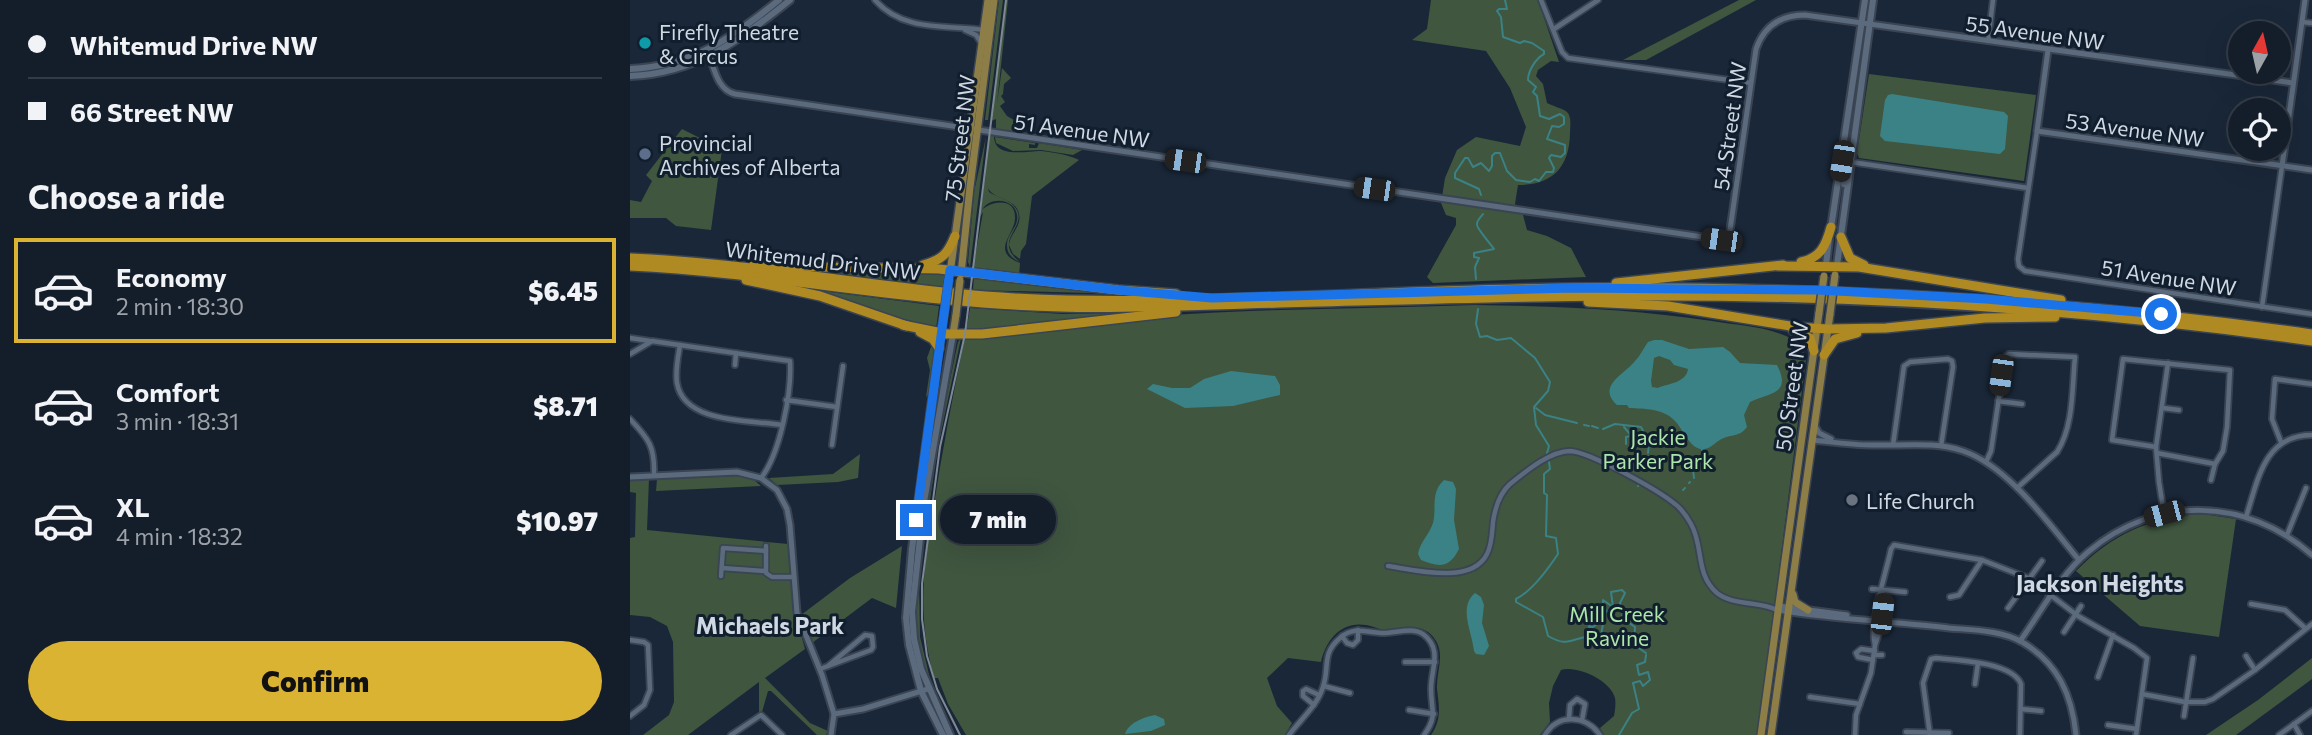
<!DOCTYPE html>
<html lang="en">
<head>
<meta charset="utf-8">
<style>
	:root { --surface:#141d2a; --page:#1d2632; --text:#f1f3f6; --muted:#9da2a8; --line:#333b47; --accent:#dbb333 }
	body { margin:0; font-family:Commissioner,sans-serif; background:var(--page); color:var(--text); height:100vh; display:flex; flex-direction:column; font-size:26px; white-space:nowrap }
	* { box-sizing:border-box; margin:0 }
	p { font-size:23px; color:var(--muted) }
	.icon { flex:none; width:38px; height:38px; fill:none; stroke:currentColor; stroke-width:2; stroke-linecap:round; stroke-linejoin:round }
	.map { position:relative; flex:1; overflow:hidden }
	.panel { display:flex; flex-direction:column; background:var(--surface); width:630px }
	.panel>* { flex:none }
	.top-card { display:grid; align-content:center; height:154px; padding:0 28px; background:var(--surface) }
	.needle { width:46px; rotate:8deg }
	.controls { position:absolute; left:1598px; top:21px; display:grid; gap:14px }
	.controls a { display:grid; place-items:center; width:63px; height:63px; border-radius:50%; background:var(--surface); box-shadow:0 7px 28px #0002,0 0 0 2px var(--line); font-size:35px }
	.end { position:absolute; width:32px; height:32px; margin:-16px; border:9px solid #1a73e8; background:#fff; box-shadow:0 0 0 4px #fff }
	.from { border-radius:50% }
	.bubble { position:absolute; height:49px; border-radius:24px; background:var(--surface); box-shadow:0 7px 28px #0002,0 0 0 2px var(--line); font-size:23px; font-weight:800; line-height:49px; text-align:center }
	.car { position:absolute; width:21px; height:42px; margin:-21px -10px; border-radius:9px; box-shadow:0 0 5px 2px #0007; background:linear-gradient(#222 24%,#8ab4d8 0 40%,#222 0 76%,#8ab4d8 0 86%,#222 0) }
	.top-card b { display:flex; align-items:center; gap:24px; height:66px; font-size:26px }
	.top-card b+b { border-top:2px solid var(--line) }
	.top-card i { width:18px; height:18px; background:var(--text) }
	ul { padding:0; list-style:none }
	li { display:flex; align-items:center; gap:21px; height:105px; margin:0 14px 10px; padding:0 14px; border:4px solid transparent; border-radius:0px }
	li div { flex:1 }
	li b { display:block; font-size:26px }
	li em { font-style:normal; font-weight:800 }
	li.selected { border-color:var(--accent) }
	li>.icon { width:63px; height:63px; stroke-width:1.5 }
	h2 { padding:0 28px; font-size:32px; line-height:84px }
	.action { display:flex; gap:14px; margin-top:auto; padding:14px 28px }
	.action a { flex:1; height:80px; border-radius:42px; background:var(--accent); color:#111; font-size:28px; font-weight:800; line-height:80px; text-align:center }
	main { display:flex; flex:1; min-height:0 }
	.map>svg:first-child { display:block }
	.green { fill:#40563f }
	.water { fill:#3a8285; fill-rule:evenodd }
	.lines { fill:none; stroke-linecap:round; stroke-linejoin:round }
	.stream { stroke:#3a8285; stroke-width:2 }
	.minor-casing { stroke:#3a4452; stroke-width:8 }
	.tertiary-casing { stroke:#3a4452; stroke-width:9 }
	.secondary-casing { stroke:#3a4452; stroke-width:10 }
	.primary-casing { stroke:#3a4452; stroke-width:10 }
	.motorway-casing { stroke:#3a4452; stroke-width:12 }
	.minor { stroke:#5b6a7d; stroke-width:4.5 }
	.tertiary { stroke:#5b6a7d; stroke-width:5 }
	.secondary { stroke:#5b6a7d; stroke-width:6 }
	.primary { stroke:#8d7d46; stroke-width:7 }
	.motorway { stroke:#af8922; stroke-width:9 }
	.tram { stroke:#7e8996; stroke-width:2 }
	.primary-bridge-casing { stroke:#3a4452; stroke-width:10; stroke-linecap:butt }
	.primary-bridge { stroke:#8d7d46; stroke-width:7 }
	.route { stroke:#1a73e8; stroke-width:9 }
	.culture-dot { fill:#0f9aa8; stroke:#111e2e; stroke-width:2.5 }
	.service-dot { fill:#5c6f8a; stroke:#111e2e; stroke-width:2.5 }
	.worship-dot { fill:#6b7280; stroke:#111e2e; stroke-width:2.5 }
	.labels { text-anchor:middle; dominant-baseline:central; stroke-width:6; stroke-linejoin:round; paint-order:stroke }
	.poi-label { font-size:21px; fill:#cfd8e3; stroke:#111e2e; text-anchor:start }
	.street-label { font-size:21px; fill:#cfd8e3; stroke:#111e2e }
	.park-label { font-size:21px; fill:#ade6a9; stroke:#111e2e }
	.neighbourhood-label { font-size:23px; font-weight:bold; fill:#cfd8e3; stroke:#111e2e }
</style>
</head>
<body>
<main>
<section class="panel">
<div class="top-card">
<b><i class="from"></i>Whitemud Drive NW</b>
<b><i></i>66 Street NW</b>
</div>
<h2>Choose a ride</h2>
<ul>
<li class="selected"><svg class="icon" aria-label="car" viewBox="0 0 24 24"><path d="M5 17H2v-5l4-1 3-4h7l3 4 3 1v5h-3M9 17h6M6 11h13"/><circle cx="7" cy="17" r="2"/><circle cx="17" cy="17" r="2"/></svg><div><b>Economy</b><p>2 min · 18:30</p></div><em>$6.45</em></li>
<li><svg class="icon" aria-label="car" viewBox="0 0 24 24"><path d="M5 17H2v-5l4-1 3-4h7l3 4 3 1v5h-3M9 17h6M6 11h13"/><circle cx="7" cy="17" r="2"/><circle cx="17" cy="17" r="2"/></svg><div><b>Comfort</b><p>3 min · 18:31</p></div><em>$8.71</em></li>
<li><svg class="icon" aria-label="car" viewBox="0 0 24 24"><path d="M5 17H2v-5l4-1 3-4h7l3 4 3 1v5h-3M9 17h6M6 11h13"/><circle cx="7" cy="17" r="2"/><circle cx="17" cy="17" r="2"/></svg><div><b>XL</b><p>4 min · 18:32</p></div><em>$10.97</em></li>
</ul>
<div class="action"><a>Confirm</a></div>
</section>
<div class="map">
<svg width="1682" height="735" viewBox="0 0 1682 735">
	<rect width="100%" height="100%" fill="#1a2738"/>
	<!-- green -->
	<g class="green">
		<polygon points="369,0 373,0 358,120 355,120"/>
		<polygon points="376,0 378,0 367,103 372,68 381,78 374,84 373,94 371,96 375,102 370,106 377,116 384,120 383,133 366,130 366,119 361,121"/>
		<path d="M801,0H908L929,62L921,61L908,70L906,76L913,84L917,103C922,106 932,108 937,112C942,117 940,127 940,134C939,168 922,185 888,185L885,204L893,215L897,230L917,236L941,248L956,277L803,283L797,277L826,225V218L816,215L811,203L815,178L827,150L846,137L890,146L896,127L880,88L856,51L782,40L797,29Z"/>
		<polygon points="1109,0 1126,0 1016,60 993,60"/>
		<polygon points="1239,74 1406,95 1394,181 1229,158 1227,153"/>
		<polygon points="52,129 72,139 93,142 81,230 46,226 36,218 0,218 0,200 11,202 22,181 16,175"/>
		<path d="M360,135L364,136C364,159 396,151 411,151C422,152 440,155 449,160L402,196L396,244L391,251L390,259L383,254L379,245C380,234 392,226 389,214C386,197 362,201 357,186C352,171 358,150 360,135Z"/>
		<polygon points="356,137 340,267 338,262 344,192"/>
		<polygon points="365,137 405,143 405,145 399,144 399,148 407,148 409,143 452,150 443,155 411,150 383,151 366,143"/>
		<path d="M355,176L359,192C366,197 378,199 384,206C402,226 360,239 390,262C383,259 377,254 377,246C376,236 386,229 387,220C390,200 361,194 352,210C361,201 385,197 385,217C386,234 359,251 390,263L389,276L343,269L353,212L350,217Z"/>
		<polygon points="171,269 315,273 313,287"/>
		<polygon points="344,275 496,294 343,290"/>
		<polygon points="169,288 309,306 306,329 293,327"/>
		<path d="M845,305C926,306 1002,309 1082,321C1105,325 1133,326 1156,336C1167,341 1173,347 1176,359L1128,735H974L970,728L984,716C985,711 986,704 985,698C981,681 948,665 931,670L923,686L919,703L920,722L910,735H801C812,719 809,707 807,689C806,673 815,656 806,641C794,621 775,629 757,630C750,630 743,626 736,625C711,621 696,640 691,662L658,658L637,678L647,706L662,723L655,735H336L318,704L308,678H304C287,614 293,572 303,510C312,452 323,394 335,337C400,339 466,321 531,316C635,308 741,309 845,305Z"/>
		<polygon points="340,308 433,314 497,313 336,332"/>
		<polygon points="331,338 307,451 289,578 290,637 300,679 295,667 293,667 285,616 286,585 305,451 328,342"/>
		<polygon points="303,341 306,349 300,393 296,397 300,370 297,358"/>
		<polygon points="230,454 228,478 208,482 147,485 139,478 203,474"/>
		<polygon points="109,476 123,479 131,486 26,491 27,479"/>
		<polygon points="19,479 17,530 158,544 164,609 175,649 135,678 180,723 198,731 196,735 187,735 141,691 138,691 132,712 129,712 129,682 58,735 13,735 39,715 44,702 43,642 37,626 20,617 0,615 0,538 5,537 6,493 0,492 0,480"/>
		<path d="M1573,514L1606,519L1589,637L1510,626L1446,571C1481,535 1521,516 1573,514Z"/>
		<polygon points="272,546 266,608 242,598 182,643 171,615 220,578"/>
		<polygon points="1682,658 1682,679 1606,735 1576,735 1628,700"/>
	</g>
	<!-- water -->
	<g class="water">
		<polygon points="1262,94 1374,112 1378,116 1375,149 1370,154 1255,141 1250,136 1255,100 1258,95"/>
		<path d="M1024,340H1032L1059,349L1093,347L1100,352L1110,363L1147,365C1162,394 1140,393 1120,402L1114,415L1117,427C1109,437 1104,434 1094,438C1087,440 1082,448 1075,449C1061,452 1053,429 1045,421C1033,408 1015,409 999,408L997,405H987C966,386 995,374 1005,361C1010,356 1013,349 1018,342ZM1029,356L1040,360L1044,365L1058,369C1056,383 1039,383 1028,388L1022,387L1021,381L1024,358Z"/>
		<polygon points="601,371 645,376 650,385 650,395 603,406 555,408 517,389 523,384 542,388 560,388 574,379"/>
		<path d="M814,480L823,482L826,489L824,520L829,549C819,569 809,567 791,560L788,554C790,542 799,535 803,523C807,507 800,493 814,480Z"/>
		<path d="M845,593L851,597L854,605L852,623L859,646L854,655L846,654L844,651C842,631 828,607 845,593Z"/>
		<path d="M525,715L534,719L535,725L521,731L495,734C498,723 514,717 525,715Z"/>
	</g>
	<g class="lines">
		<!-- stream -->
		<g class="stream">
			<path d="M851,195L849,189L825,178V173L835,158H838L843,167L851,163L859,171L862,166V156L865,153H870L877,171L886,180L900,182L905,179L909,181L916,172H923L924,168L919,158L921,155L931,157L935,153V145L917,139L922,126L929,127L934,124V117L930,114L919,119L910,116L907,96L903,92L906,87L898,80C898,71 906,58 914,54V51L902,43L894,41L890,43L873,37L871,17L867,11L869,9H877L875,0"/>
			<path d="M846,279L845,267L849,258L844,257V253L864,249C861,244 846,228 847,224C847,220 851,217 853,214"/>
			<polyline points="848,309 846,324 850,337 857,336 867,340 881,338 905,358 920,382 918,391 904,407 906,425 919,446 916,457"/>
			<polyline points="906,408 915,415 947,423"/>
			<polyline points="954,425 959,426"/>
			<polyline points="962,426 968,428"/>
			<polyline points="994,427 1000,434"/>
			<polyline points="973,429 985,424 1011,427 1018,440"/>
			<polyline points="996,444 996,437 1000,436"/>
			<polyline points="1018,453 1019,443"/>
			<polyline points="1018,457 1019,466"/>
			<polyline points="1009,458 1019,456"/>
			<polyline points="1069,458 1072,457 1072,449"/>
			<path d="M919,462L920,469L914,474V493L917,495L916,536L926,538L928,554C918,569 902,591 886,599V602L913,617L918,636C936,646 937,641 955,637L964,644L971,635L973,624L971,621L963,627H959L964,612H977L973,604V600L983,607L981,592L992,590L995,593L990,603L993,612L992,618L1005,627L1004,645L1016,653"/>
			<polyline points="1064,478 1063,470 1066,464"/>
			<polyline points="1059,483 1060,482"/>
			<polyline points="1008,486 1009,485"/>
			<polyline points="1053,490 1055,488"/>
			<polyline points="989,735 1002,713 1009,709 1003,683 1010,681 1013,686 1020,680 1018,672 1009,675 1007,665 1015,662 1016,655"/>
		</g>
		<!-- minor casing -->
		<g class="minor-casing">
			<g id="minor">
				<path d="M245,0C273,32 316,25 354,30"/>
				<polyline points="911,0 932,52 938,58 1121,83"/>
				<polyline points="1672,22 1682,23"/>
				<polyline points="924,29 968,0"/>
				<polyline points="335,30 346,35 352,44"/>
				<polyline points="1358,41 1363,0"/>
				<polyline points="1407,131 1388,259 1389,266 1395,271 1682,314"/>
				<polyline points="1221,162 1398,188"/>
				<polyline points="1632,307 1652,166"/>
				<polyline points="0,338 20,341"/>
				<path d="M50,345C48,357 45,371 47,383C54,424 120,420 152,425"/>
				<path d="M0,354L22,341L160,361C162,392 150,454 131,478"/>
				<polyline points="105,365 106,353"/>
				<polyline points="156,400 207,407"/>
				<polyline points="1368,401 1392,404"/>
				<polyline points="1533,408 1549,410"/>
				<path d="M0,419C19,439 25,447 24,475"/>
				<polyline points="1651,442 1642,419 1645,379 1682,384"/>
				<polyline points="202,445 213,366"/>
				<polyline points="1263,445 1274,366 1280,362 1318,359 1322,361 1323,367 1311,446"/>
				<polyline points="1526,447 1482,440 1493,359 1600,370 1597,427 1593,451 1585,464 1581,480"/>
				<polyline points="1527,453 1585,464"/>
				<path d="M1356,462L1361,451L1375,357L1379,354L1445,357C1442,387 1444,426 1427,452L1387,488"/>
				<polyline points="1534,514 1529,482 1526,447 1538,363"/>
				<path d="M1616,517C1628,480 1634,435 1682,435"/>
				<polyline points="1657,535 1676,488"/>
				<polyline points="136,546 136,573 142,577 163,577"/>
				<path d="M758,566C785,570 842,585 857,554C862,545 862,533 863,522C865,508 869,494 880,484C895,472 920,451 940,451C960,452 1028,490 1045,504C1052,509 1057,517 1061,524C1074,547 1065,574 1087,593C1103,606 1130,601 1147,610"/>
				<polyline points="92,568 135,571"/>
				<polyline points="91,576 93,548 136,551"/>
				<polyline points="1242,589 1275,592"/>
				<polyline points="1320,597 1329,595 1352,560"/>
				<polyline points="1621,604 1655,610 1675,628"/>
				<polyline points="1378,608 1412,561"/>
				<polyline points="1434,632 1451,606"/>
				<polyline points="712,636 717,643 723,645 728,640 728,630"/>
				<polyline points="0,640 14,642 18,645 20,690 14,705 0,716"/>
				<path d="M1245,645C1239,622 1256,574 1261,549L1264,545L1352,560L1398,578L1448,616L1504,648L1517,658L1506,735"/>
				<polyline points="1244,655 1252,655"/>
				<polyline points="1616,656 1625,670"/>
				<polyline points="1243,660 1228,657 1226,653 1231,649 1245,651"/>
				<polyline points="775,662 805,662"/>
				<polyline points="190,669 241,650 243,647 242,636 235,635 198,666"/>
				<polyline points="1468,677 1483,635"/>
				<polyline points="1345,684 1348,663"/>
				<polyline points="694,686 720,693"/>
				<polyline points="1512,694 1555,702 1575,702 1583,699 1625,670 1682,624"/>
				<polyline points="1180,697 1230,704"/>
				<polyline points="684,705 673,696 673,691 676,689 689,695"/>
				<polyline points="1391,709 1411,711"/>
				<polyline points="779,710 804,714"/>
				<polyline points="1554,716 1563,658"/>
				<polyline points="939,719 940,705 947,699 955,704 952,720"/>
				<polyline points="1664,724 1670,735"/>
				<polyline points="1478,725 1507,729"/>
				<polyline points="1276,732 1319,733"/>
				<polyline points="101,735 131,715 152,735"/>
				<path d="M659,735C671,719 687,706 693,687C700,667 691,654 710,638C724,626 735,632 751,633C764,634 781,626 793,634C813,649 801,669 801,689C801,710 808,716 794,735"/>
				<path d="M915,735C928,713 956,715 970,735"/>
				<polyline points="1225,735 1226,715 1241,673 1245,645 1251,627 1252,590"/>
				<path d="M1300,735L1293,683L1301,659L1306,658C1327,660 1382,662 1391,684L1390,735"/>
				<polyline points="1649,735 1682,711"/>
			</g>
		</g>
		<!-- tertiary casing -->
		<g class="tertiary-casing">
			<g id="tertiary">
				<polyline points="1418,50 1407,131 1682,170"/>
				<path d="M78,52C84,67 87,90 105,94L1093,240L1098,237L1100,230L1126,49C1134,26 1150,15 1175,15L1663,83"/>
				<polyline points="1652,166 1675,0"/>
				<polyline points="1185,426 1189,433 1201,439"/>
				<path d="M1182,440C1202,442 1222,445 1242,445C1272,446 1304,441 1333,451C1378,466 1419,524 1449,560"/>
				<polyline points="0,477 107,472 131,478 147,490 157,509 160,525 167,613 192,675 204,714 201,735"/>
				<polyline points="1149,606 1217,615"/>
				<path d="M1148,610C1204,620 1262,621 1319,628C1342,630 1371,630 1392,642C1428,663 1442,695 1446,735"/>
				<path d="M1390,641C1411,612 1430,575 1458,552C1525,495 1617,497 1682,555"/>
				<polyline points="204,714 233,709 298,689"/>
			</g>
		</g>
		<!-- secondary casing -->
		<g class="secondary-casing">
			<g id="secondary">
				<path d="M0,69C63,66 102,38 149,0"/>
				<path d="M0,76C65,74 112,39 160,0"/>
				<polyline points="1212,161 1215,168 1214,184"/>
				<polyline points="1201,228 1235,0"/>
				<polyline points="1196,265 1199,239"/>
				<polyline points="1207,265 1243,0"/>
				<polyline points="311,332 282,549 276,618 279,645 291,691 313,735"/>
				<polyline points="320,735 291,669 284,639 282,612 294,502 323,334"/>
			</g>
		</g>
		<!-- primary casing -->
		<g class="primary-casing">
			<g id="primary">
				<polyline points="320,273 358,0"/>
				<polyline points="331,274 340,187 364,0"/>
				<polyline points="311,332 314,314"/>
				<polyline points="323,334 326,315"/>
				<polyline points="1163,594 1165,602 1178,610"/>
				<polyline points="1131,735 1189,313"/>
				<polyline points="1141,735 1200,314"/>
			</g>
		</g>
		<!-- motorway casing -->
		<g class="motorway-casing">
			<g id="motorway">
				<polyline points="1211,237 1220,258 1234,265"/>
				<path d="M0,258C147,264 291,298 438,300C608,303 777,289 947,288C1193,286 1438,299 1682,334"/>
				<path d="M1171,262C1191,258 1196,245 1201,227"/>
				<polyline points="124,263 191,267 309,269 488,290 546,294"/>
				<path d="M293,265C312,260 318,254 325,236"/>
				<path d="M0,266C144,273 286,304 430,307C492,309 554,306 616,304C746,301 876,296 1006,296C1232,295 1458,309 1682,341"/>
				<polyline points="1148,266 1229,267 1431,300"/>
				<polyline points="116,280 190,296 277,326"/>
				<polyline points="986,283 1153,265"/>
				<polyline points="958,302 1038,306 1166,327 1198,329 1256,328 1355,318 1425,317"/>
				<polyline points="273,325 317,334 352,334 546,312"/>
				<polyline points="1163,330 1180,338 1184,351"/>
				<polyline points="290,332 303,339 309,348"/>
				<polyline points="1194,355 1205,339 1227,333"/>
			</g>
		</g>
		<!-- minor -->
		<use href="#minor" class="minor"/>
		<!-- tertiary -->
		<use href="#tertiary" class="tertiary"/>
		<!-- secondary -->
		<use href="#secondary" class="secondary"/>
		<!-- primary -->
		<use href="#primary" class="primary"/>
		<!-- motorway -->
		<use href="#motorway" class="motorway"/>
		<!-- tram -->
		<polyline class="tram" points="330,735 307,689 297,656 292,619 292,584 310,447 335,334 376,0"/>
		<!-- primary-bridge casing -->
		<g class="primary-bridge-casing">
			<g id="primary-bridge">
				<polyline points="1189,313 1194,276"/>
				<polyline points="314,314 319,279"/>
				<polyline points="1200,314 1205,275"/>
				<polyline points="326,315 330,280"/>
			</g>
		</g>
		<!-- primary-bridge -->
		<use href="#primary-bridge" class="primary-bridge"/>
	</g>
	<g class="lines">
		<!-- route -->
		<polyline class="route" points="286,520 320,270 488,290 582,298 943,288 1188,290 1356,299 1531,314"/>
	</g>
	<!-- markers -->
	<circle class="culture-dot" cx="15" cy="43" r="7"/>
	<circle class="service-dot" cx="15" cy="154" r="7"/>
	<circle class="worship-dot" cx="1222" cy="500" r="7"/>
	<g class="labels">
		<!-- poi labels -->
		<g class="poi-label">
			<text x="29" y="31">Firefly Theatre<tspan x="29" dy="24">&amp; Circus</tspan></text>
			<text x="29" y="142">Provincial<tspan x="29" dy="24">Archives of Alberta</tspan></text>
			<text x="1236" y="500">Life Church</text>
		</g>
		<!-- street labels -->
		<g class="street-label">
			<text transform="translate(1405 32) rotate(8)">55 Avenue NW</text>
			<text transform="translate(1099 126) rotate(-82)">54 Street NW</text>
			<text transform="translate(1505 129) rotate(8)">53 Avenue NW</text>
			<text transform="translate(452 130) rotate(8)">51 Avenue NW</text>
			<text transform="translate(329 138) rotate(-83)">75 Street NW</text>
			<text transform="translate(193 260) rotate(7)">Whitemud Drive NW</text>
			<text transform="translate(1539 277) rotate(9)">51 Avenue NW</text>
			<text transform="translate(1161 386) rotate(-82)">50 Street NW</text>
		</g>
		<!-- park labels -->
		<g class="park-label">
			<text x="1028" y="436">Jackie<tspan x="1028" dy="24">Parker Park</tspan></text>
			<text x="987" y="613">Mill Creek<tspan x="987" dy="24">Ravine</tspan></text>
		</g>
		<!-- neighbourhood labels -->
		<g class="neighbourhood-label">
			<text x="1470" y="583">Jackson Heights</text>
			<text x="140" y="625">Michaels Park</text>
		</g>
	</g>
</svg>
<div class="controls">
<a><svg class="needle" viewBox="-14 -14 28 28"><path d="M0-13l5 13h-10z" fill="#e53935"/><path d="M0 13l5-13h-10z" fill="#9da2a8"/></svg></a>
<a><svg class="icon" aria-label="locate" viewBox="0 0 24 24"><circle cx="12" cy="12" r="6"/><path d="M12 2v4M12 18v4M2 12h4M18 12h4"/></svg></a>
</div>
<i class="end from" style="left:1531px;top:314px"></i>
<i class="end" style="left:286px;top:520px"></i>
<div class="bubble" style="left:310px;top:495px;width:116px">7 min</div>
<i class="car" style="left:555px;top:161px;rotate:278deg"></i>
<i class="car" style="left:1212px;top:161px;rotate:189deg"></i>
<i class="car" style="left:744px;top:189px;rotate:278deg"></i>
<i class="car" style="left:1091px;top:240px;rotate:278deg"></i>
<i class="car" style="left:1371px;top:375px;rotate:188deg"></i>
<i class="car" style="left:1534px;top:514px;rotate:255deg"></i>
<i class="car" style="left:1252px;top:614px;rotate:6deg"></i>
</div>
</main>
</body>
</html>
